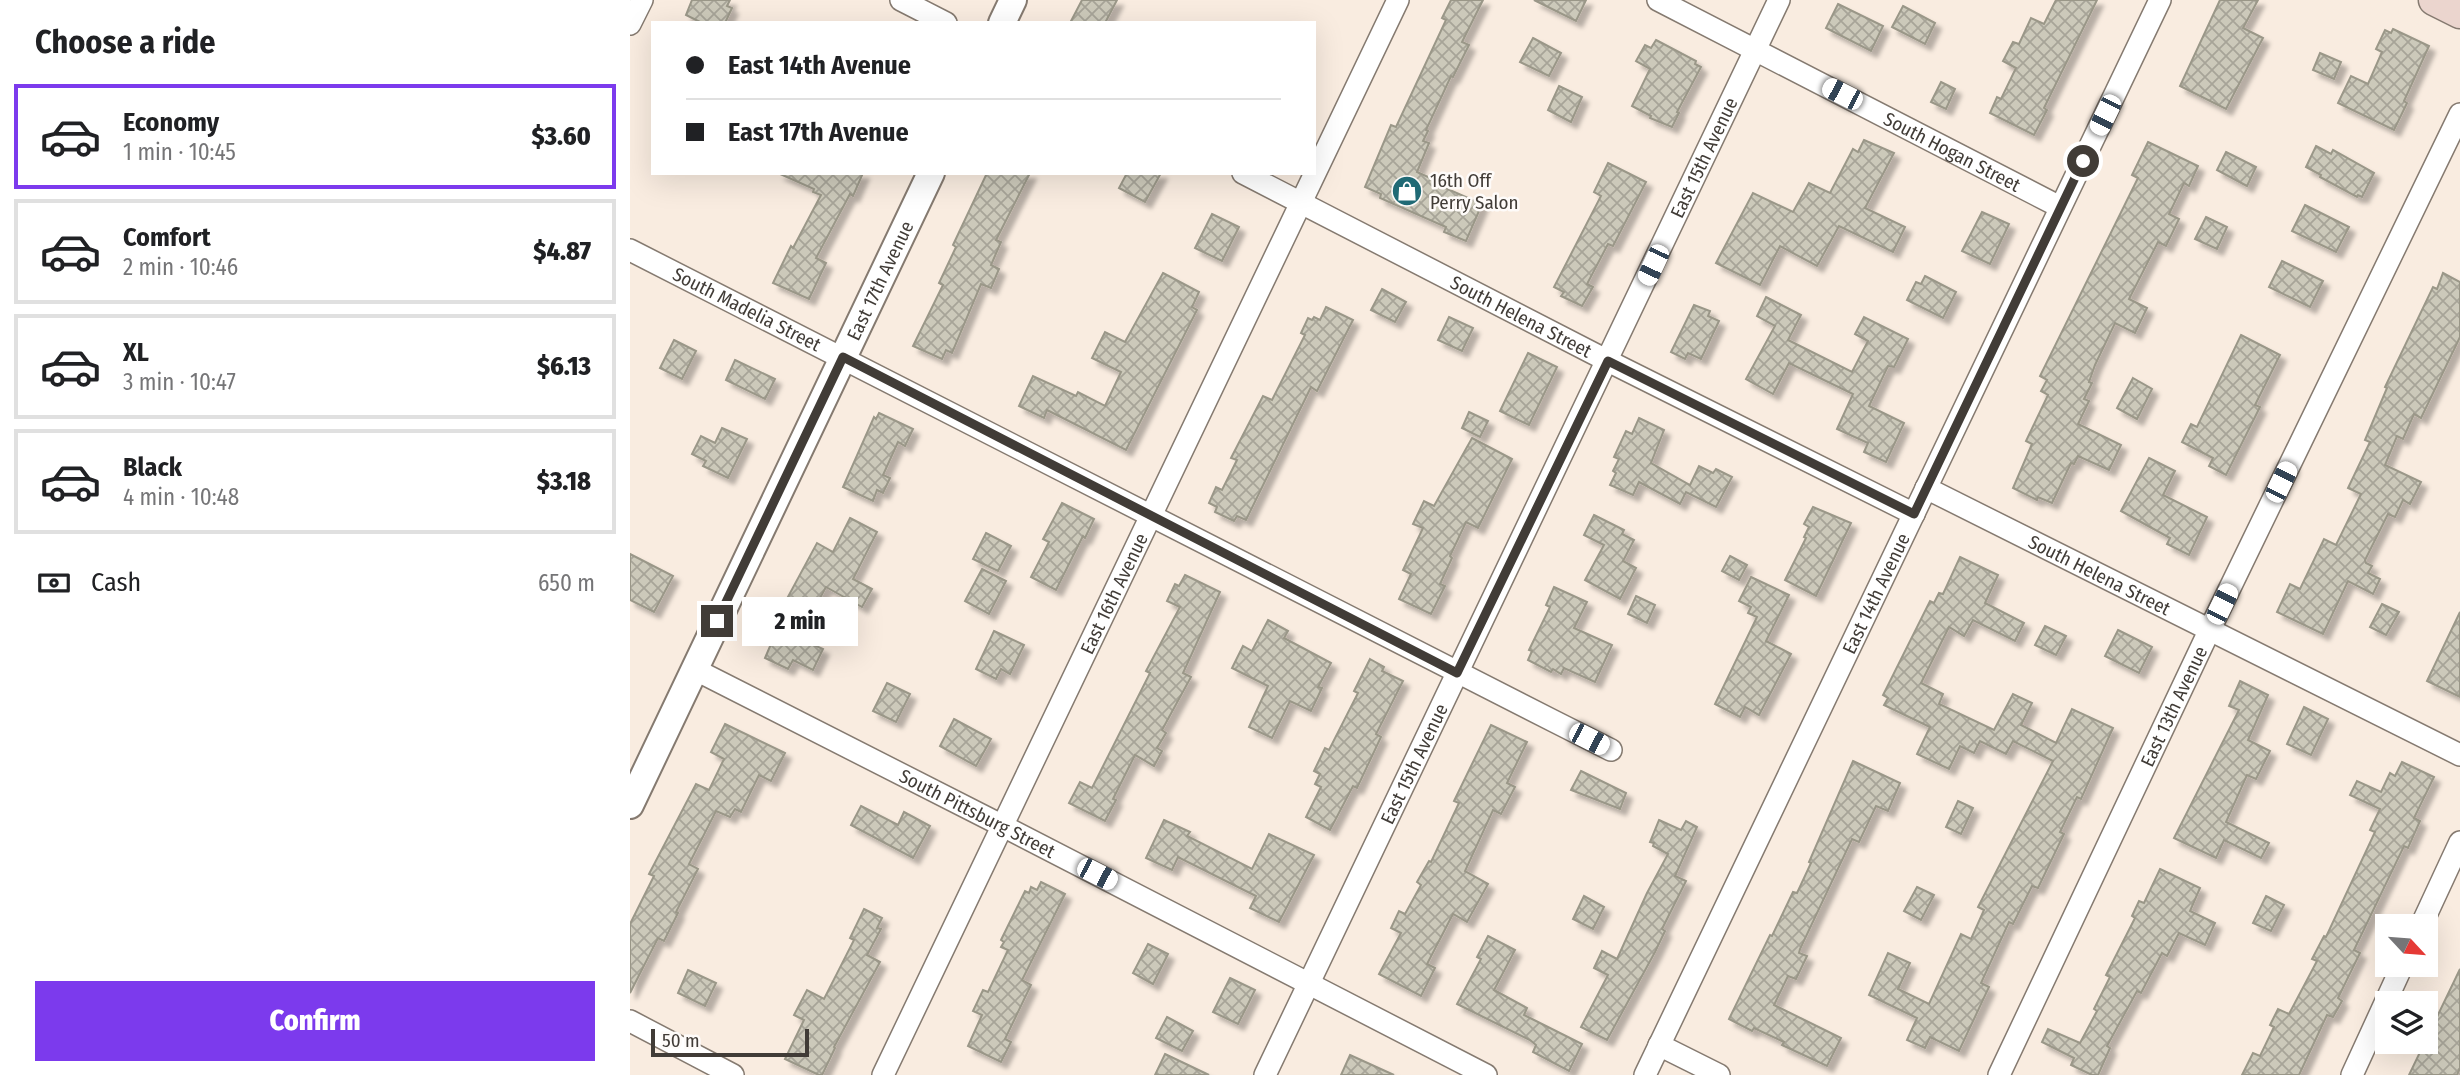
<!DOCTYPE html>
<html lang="en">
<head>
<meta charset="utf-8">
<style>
	:root { --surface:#fff; --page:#f2f2f2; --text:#202124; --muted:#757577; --line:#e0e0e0; --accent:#7c3aed }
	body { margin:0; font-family:"Fira Sans Condensed",sans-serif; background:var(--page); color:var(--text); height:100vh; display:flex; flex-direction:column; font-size:26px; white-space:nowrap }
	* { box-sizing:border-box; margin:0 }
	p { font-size:23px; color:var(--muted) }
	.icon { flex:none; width:38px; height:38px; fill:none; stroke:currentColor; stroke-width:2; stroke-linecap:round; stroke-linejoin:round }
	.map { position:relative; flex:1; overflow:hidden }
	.details { display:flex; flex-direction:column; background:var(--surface); width:630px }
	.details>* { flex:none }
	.hud { position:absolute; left:21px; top:21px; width:665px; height:154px; border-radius:0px; box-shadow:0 7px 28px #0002; display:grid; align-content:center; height:154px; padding:0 35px; background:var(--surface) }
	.needle { width:46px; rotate:116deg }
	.fabs { position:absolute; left:1745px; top:914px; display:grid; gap:14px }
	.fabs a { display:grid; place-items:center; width:63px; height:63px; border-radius:0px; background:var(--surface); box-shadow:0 7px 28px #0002; font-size:35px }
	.scale { position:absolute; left:21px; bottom:18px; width:158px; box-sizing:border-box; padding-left:7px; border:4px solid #413c37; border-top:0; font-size:19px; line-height:24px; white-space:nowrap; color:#413c37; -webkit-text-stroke:5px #fefbf9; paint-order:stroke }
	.end { position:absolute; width:32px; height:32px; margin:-16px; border:9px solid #413c37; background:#fff; box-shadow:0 0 0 4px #fff }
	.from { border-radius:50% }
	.bubble { position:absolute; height:49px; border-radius:0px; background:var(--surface); box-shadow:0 7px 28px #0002; font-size:23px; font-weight:800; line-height:49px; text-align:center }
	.car { position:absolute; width:21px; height:42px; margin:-21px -10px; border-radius:9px; box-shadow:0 0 5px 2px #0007; background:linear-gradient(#fff 24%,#345 0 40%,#fff 0 76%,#345 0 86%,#fff 0) }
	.hud b { display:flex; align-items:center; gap:24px; height:66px; font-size:26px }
	.hud b+b { border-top:2px solid var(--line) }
	.hud i { width:18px; height:18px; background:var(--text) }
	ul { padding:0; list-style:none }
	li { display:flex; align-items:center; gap:21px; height:105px; margin:0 14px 10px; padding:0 21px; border:4px solid var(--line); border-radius:0px }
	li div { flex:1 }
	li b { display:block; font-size:26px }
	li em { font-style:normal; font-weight:800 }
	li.current { border-color:var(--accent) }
	li>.icon { width:63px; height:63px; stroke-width:1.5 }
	h2 { padding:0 35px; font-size:32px; line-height:84px }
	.pay { display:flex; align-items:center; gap:18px; height:77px; padding:0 35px; font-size:26px }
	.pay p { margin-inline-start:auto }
	.action { display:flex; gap:14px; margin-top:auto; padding:14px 35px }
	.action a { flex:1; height:80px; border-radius:0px; background:var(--accent); color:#fff; font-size:28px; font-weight:800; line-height:80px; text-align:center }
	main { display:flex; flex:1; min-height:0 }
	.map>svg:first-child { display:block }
	.building { fill:url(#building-cross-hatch); stroke:#9a9788; stroke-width:2; filter:url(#shadow) }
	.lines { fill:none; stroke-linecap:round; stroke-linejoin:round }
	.minor-casing { stroke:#857a70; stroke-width:24 }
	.tertiary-casing { stroke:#857a70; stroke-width:30 }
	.secondary-casing { stroke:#857a70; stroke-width:33 }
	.minor { stroke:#fff; stroke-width:21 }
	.tertiary { stroke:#fff; stroke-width:26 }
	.secondary { stroke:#ebd5ce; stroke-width:30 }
	.route { stroke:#413c37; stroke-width:9 }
	.labels { text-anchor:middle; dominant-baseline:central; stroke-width:5; stroke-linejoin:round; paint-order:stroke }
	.street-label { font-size:19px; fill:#413c37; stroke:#fefbf9 }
	.poi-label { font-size:19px; fill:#413c37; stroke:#fefbf9; text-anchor:start }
</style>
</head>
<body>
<main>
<section class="details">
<h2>Choose a ride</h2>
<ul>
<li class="current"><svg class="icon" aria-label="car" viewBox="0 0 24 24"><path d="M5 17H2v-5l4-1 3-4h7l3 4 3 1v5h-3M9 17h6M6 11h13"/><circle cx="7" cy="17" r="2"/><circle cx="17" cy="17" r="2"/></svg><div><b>Economy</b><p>1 min · 10:45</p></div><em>$3.60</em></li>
<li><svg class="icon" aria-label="car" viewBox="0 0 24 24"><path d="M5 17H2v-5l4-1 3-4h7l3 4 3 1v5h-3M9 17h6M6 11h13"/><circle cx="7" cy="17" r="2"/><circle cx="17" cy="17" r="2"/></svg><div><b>Comfort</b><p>2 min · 10:46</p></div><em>$4.87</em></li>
<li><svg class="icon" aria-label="car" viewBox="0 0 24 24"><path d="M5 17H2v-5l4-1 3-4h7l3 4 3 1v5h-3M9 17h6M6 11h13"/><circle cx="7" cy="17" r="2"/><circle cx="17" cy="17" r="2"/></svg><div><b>XL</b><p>3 min · 10:47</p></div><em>$6.13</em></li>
<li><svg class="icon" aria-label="car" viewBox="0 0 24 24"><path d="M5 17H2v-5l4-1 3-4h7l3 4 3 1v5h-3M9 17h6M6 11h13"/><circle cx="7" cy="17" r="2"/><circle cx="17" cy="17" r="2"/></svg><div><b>Black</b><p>4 min · 10:48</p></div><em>$3.18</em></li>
</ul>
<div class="pay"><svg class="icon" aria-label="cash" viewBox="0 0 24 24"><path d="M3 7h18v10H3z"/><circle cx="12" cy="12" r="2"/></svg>Cash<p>650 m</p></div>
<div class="action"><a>Confirm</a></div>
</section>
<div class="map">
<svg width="1830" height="1075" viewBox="0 0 1830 1075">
	<defs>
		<pattern id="building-cross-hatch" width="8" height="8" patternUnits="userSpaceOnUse" patternTransform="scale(1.75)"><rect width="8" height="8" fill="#ccc9ba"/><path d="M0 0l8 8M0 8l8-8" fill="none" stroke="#a7a498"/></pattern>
		<filter id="shadow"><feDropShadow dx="6" dy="6" stdDeviation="2" flood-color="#0004"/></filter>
	</defs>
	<rect width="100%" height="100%" fill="#f9ece0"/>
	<!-- building -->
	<g class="building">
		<polygon points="62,0 100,0 97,6 102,8 95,23 72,23 56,15"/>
		<polygon points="452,0 487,0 475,23 440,23"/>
		<polygon points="821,0 853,0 832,42 839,45 823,77 821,76 796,130 798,131 793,141 799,143 787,172 807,181 806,184 852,204 836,241 814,232 816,227 750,198 751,194 735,187 761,125 766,127 816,20 812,18"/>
		<polygon points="904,0 956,0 946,21"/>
		<polygon points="1426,0 1467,0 1414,108 1417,110 1404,135 1360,113 1367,97 1371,99 1386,68 1373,61 1383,42 1389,44 1401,18 1414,24"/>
		<polygon points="1590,0 1628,0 1613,28 1633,38 1596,109 1550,86"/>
		<polygon points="1208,4 1253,26 1241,51 1196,28"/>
		<polygon points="1273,6 1305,23 1295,44 1262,27"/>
		<polygon points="1763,29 1799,46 1774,101 1777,103 1764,130 1708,103 1721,76 1738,84 1752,52 1746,49 1755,30 1761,33"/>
		<polygon points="903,38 931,53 919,76 890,62"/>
		<polygon points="1026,40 1066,61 1065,64 1071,67 1047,112 1049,113 1042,127 1020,118 1021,116 1002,106 1020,69 1006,61 1015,45 1021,48"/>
		<polygon points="1690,53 1711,62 1704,79 1683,70"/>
		<polygon points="1311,82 1325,89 1316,109 1301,102"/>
		<polygon points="929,86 952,97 941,122 918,110"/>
		<polygon points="1234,140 1264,153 1235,208 1275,227 1263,252 1209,226 1187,266 1150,246 1130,285 1086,263 1123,193 1163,212 1179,183 1200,193 1223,149 1228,152"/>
		<polygon points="1518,142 1568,166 1559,186 1554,183 1539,214 1549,219 1536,246 1528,242 1499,299 1517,308 1505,333 1485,323 1465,365 1459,382 1462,383 1454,399 1459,401 1448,424 1491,445 1479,470 1448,456 1444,464 1441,463 1422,503 1408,497 1407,500 1383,488 1402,444 1396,441 1418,395 1411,391 1417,380 1410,376 1508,178 1502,175"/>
		<polygon points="1686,146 1701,154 1703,150 1744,173 1732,197 1728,195 1727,197 1690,177 1691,175 1676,167"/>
		<polygon points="1596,152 1626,167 1617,186 1587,170"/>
		<polygon points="978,163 1016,182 983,246 978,244 957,284 963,287 952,306 931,296 934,292 924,287 971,196 964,192"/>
		<polygon points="148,173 233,173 223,196 220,194 186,258 196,263 179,299 143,283 161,246 163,248 191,195 183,192 184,189"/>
		<polygon points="357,173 400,173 366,240 371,242 361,265 369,269 361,288 351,284 322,353 316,350 312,359 283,346 313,285 309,283 326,247 323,245"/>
		<polygon points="497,173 531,173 515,202 489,188"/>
		<polygon points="1675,205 1719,227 1706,252 1662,231"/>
		<polygon points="1352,212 1379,224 1360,264 1332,251"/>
		<polygon points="582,214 609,227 592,261 565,248"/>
		<polygon points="1576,217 1597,227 1587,249 1565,239"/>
		<polygon points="1652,261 1693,281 1680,307 1639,287"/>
		<polygon points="533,273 569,292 562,307 567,310 496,450 417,410 414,418 389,406 403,376 446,396 448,392 475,406 491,372 462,358 475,332 495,342"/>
		<polygon points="1813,273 1830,282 1830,337 1791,418 1784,414 1773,439 1767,436 1755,465 1791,482 1780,504 1773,500 1765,517 1758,514 1735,560 1736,563 1742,566 1738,573 1750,579 1743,594 1718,581 1693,634 1647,612 1660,584 1670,589 1694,539 1706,545 1731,494 1718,488 1740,442 1735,440 1757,388 1755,387 1803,287 1807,289"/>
		<polygon points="1295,276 1326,292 1313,318 1277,300 1286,282 1291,284"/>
		<polygon points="752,289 776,302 765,322 741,310"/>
		<polygon points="1136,297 1171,315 1158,340 1222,372 1238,341 1225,334 1234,317 1278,339 1264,367 1258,366 1239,406 1274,423 1256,462 1234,452 1238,443 1207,429 1223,394 1159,363 1143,394 1116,379 1145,326 1127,316"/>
		<polygon points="1064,305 1080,311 1078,316 1089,321 1071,359 1058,353 1055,359 1041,352"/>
		<polygon points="696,307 723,320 687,391 681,387 616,520 607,516 604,521 585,512 587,507 579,503 586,487 592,490 607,460 601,458 633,396 642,400 675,335 671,333 678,318 682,320 684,317 690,320"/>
		<polygon points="819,317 843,328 832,351 808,340"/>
		<polygon points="1611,335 1650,355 1625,405 1630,407 1596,475 1579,466 1583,458 1552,442 1561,424 1567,427"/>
		<polygon points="44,340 66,351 52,379 30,368"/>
		<polygon points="898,353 927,367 899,425 870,411"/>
		<polygon points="105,360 145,379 135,399 96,380"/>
		<polygon points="1503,378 1522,389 1507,419 1487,408"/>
		<polygon points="839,412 858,421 850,437 832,428"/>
		<polygon points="249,413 283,429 275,446 268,442 253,475 260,478 253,493 247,490 243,501 213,487 244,417 246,419"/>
		<polygon points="1009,418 1034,430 1021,463 1060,485 1069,466 1083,473 1086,469 1102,477 1086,507 1056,492 1050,504 1009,482 1003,495 980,485 986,473 983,471 989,459 984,457 996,431 1002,434"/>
		<polygon points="92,428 117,439 98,478 73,466 76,461 62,454 71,436 85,443"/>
		<polygon points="842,438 882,459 848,528 836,522 820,556 822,558 810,584 815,586 801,614 769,599 781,574 773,570 793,528 783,524 794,501 804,506"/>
		<polygon points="1519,458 1545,471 1533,495 1577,517 1559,555 1537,544 1540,538 1491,511"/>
		<polygon points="432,503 464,519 455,538 453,536 426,590 401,577 419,542 413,539"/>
		<polygon points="1183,507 1221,523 1186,596 1155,580 1176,538 1174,537 1179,527 1174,524"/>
		<polygon points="964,515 994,530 992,534 1004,540 993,561 1006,568 990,599 955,580 974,545 954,535"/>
		<polygon points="220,518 247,532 223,579 242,589 232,607 196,587 168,638 193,649 183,670 163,660 158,669 135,658 141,644 138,642 148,620 146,619 187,543 203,552"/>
		<polygon points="356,533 381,546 368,571 343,559"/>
		<polygon points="0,554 43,576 24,612 0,600"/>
		<polygon points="1100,556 1117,565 1109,580 1092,571"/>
		<polygon points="1330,557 1368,575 1355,603 1394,623 1385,641 1343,620 1334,636 1319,627 1291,683 1313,694 1309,704 1364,730 1383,694 1402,703 1391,725 1426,743 1442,709 1483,728 1451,799 1447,797 1430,832 1434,834 1408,888 1402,886 1383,924 1379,922 1351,983 1359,987 1329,1051 1300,1037 1295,1048 1277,1040 1287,1018 1239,995 1258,953 1280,963 1268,989 1299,1004 1331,934 1341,939 1354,910 1348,907 1423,761 1383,741 1376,754 1350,741 1344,753 1330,746 1319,769 1287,754 1300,727 1254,705 1258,698 1253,695 1300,601 1304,603 1309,593 1313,594"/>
		<polygon points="352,569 376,581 359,614 335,601"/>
		<polygon points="555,575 590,592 553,673 561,677 532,730 536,733 527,748 532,751 524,766 505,755 483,799 486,800 475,821 439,803 450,782 462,788 520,673 516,671 550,607 537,601 545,584 549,586"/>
		<polygon points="1121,577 1159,595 1136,641 1161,654 1129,715 1115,707 1110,717 1085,704 1127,617 1118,613 1121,607 1109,601"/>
		<polygon points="924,587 957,602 944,628 982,645 965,682 934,668 931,674 923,669 921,672 898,660 902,651 899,650 920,607 916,605"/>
		<polygon points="1006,596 1025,605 1017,623 998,614"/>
		<polygon points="1752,604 1769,612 1756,635 1740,627"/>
		<polygon points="1830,612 1830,697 1797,681"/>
		<polygon points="638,620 658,631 654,638 701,663 688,687 692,688 681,711 660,701 642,738 619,727 638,686 602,668 613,646 622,651"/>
		<polygon points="1415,626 1436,636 1426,655 1405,645"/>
		<polygon points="1488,630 1522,647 1509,673 1475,656"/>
		<polygon points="364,631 394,645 380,674 371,669 366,679 346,669"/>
		<polygon points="740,659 754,667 752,671 773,681 746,734 751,737 727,788 723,786 700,830 676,817 691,787 685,784 690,774 684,771 695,748 699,750 728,693 724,691"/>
		<polygon points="1610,681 1638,695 1618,740 1640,751 1626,779 1617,775 1596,822 1639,843 1631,858 1594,840 1586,858 1544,838 1609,710 1599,706"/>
		<polygon points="257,683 280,694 266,722 243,711"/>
		<polygon points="1674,707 1698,719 1681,755 1657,744"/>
		<polygon points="324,719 361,739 346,766 310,746"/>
		<polygon points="95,724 155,753 141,781 129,775 111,812 105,809 100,817 86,811 59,864 68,869 46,912 48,913 34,941 28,938 0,993 0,924 24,876 19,874 66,784 79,790 94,759 81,752"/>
		<polygon points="861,725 897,742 877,783 885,787 871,814 863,810 835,871 858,884 837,922 823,914 797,964 805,968 791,996 749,974 771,933 761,928 769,911 775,914 791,885 787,882 799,861 801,862 829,803 824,801"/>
		<polygon points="1223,761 1270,783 1258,811 1246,806 1229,842 1222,839 1170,949 1169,953 1177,956 1166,979 1158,976 1144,1005 1211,1038 1197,1066 1152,1045 1154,1042 1124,1028 1122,1031 1099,1019 1140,935 1142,936 1163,892 1167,893 1181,863 1179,862"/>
		<polygon points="1772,762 1804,777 1784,818 1790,821 1778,848 1774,846 1724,950 1730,953 1708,998 1712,1001 1703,1017 1697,1015 1669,1075 1612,1075 1623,1053 1630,1056 1644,1027 1640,1025 1648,1009 1659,1014 1687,961 1682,959 1694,936 1696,937 1745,832 1740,830 1750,809 1720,795 1727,781 1751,792 1760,773 1765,776"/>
		<polygon points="951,771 996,793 990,809 941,790"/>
		<polygon points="1328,801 1343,808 1331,834 1316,827"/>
		<polygon points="231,806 268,825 274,812 300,826 283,858 221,825"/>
		<polygon points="534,820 560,832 557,836 622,869 639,834 684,855 649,922 620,908 626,896 548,857 542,870 516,858"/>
		<polygon points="1029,820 1051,830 1056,821 1067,827 1045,876 1056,881 1032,929 1035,931 1025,952 977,1040 951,1027 978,975 964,968 972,951 987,959 1017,893 1038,854 1023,846 1024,843 1020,842"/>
		<polygon points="1530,869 1570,888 1560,911 1585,923 1575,945 1549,933 1537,956 1532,953 1511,993 1507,991 1477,1046 1480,1048 1468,1075 1462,1075 1441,1065 1444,1058 1412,1042 1418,1029 1450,1043 1467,1011 1464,1009 1480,977 1476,975 1505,918 1502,916 1509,901 1514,903"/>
		<polygon points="411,882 435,894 392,980 401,985 375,1039 381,1042 371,1062 338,1046 352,1015 343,1011 353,990 358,992 378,950 371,947 374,942 371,940 395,891 399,893 401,887 407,890"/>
		<polygon points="1287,887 1304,895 1291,920 1274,911"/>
		<polygon points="954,896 974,907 963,929 943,919"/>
		<polygon points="1636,896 1654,905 1641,931 1623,923"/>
		<polygon points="234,909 252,918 247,928 251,929 237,955 250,962 204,1047 205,1048 192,1075 189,1075 155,1059 174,1020 164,1015 177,990 194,999 224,940 220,938"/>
		<polygon points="858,936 885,950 864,990 897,1008 894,1015 952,1044 939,1071 903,1052 906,1045 900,1040 827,1004 851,959 847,957"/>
		<polygon points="518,944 538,954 523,984 503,973"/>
		<polygon points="1830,969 1830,1068 1827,1075 1779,1075"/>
		<polygon points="58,970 86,983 75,1006 48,993"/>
		<polygon points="600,978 625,990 608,1024 583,1012"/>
		<polygon points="537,1017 563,1031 552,1051 526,1038"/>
		<polygon points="535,1054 579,1075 525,1075"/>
		<polygon points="720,1055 764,1075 711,1075"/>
	</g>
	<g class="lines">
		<!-- minor casing -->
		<g class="minor-casing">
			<g id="minor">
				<polyline points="271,0 316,23"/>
				<path id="s1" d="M1028,0L1430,207"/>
				<polyline points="0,24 12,0"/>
				<path id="s2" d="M613,173L978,361L1284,514"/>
				<path id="s3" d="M0,250C328,414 653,585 981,750"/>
				<path id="s4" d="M1296,488L1830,755"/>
				<path id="s5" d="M64,669L373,826L856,1075"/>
				<polyline points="1791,926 1830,842"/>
				<polyline points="0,1021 103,1075"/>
				<polyline points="1029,1045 1089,1075"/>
				<path id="s6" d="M253,1075L768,0"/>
				<path id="s7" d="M635,1075L1149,0"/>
				<path id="s8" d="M1015,1075L1530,0"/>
				<path id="s9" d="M1369,1075L1580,629L1830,114"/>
				<polyline points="1722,1075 1773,964"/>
			</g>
		</g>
		<!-- tertiary casing -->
		<g class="tertiary-casing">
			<g id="tertiary">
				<polyline points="372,23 383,0"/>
				<path id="s10" d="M0,805L301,173"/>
			</g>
		</g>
		<!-- secondary casing -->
		<g class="secondary-casing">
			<polyline id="secondary" points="1804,0 1830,13"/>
		</g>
		<!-- minor -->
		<use href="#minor" class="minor"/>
		<!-- tertiary -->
		<use href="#tertiary" class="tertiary"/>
		<!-- secondary -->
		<use href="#secondary" class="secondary"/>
	</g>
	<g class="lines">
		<!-- route -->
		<polyline class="route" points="87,621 213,357 827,673 978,361 1284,514 1453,161"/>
	</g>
	<!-- icons -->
	<defs>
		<g id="shop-disc" transform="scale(1.575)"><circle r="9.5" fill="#206a75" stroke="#fefbf9"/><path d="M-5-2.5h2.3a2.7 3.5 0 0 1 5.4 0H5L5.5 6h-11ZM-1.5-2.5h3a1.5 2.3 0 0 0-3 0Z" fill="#fff"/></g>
	</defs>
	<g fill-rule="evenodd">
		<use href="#shop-disc" x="777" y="191"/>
	</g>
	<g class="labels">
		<!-- street labels -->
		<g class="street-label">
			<text stroke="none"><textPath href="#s1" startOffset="331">South Hogan Street</textPath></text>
			<text stroke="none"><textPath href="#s7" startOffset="1017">East 15th Avenue</textPath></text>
			<text stroke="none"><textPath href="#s10" startOffset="581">East 17th Avenue</textPath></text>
			<text stroke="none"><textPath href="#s3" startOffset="131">South Madelia Street</textPath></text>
			<text stroke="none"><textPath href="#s2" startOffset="313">South Helena Street</textPath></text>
			<text stroke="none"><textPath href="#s4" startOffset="194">South Helena Street</textPath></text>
			<text stroke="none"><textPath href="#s8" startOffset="534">East 14th Avenue</textPath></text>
			<text stroke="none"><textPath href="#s6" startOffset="534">East 16th Avenue</textPath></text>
			<text stroke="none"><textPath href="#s9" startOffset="408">East 13th Avenue</textPath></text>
			<text stroke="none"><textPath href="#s7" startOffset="345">East 15th Avenue</textPath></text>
			<text stroke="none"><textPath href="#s5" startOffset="318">South Pittsburg Street</textPath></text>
		</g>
		<!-- poi labels -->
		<g class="poi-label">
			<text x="800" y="180">16th Off<tspan x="800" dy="22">Perry Salon</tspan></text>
		</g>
	</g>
</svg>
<div class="fabs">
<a><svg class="needle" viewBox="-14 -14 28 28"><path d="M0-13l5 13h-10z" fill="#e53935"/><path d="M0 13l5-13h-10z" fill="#757577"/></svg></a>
<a><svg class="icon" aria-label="layers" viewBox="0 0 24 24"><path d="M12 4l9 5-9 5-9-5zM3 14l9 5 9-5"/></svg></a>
</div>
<div class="scale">50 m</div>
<i class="end from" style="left:1453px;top:161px"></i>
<i class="end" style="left:87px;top:621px"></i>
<div class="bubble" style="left:112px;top:597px;width:116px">2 min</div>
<i class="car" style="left:1212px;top:94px;rotate:297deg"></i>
<i class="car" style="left:1475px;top:115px;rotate:206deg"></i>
<i class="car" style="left:1023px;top:265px;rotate:205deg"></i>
<i class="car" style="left:1651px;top:482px;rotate:26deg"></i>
<i class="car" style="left:1592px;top:604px;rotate:26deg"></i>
<i class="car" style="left:959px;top:739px;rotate:117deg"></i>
<i class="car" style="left:467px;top:874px;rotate:117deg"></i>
<div class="hud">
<b><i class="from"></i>East 14th Avenue</b>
<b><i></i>East 17th Avenue</b>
</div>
</div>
</main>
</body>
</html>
